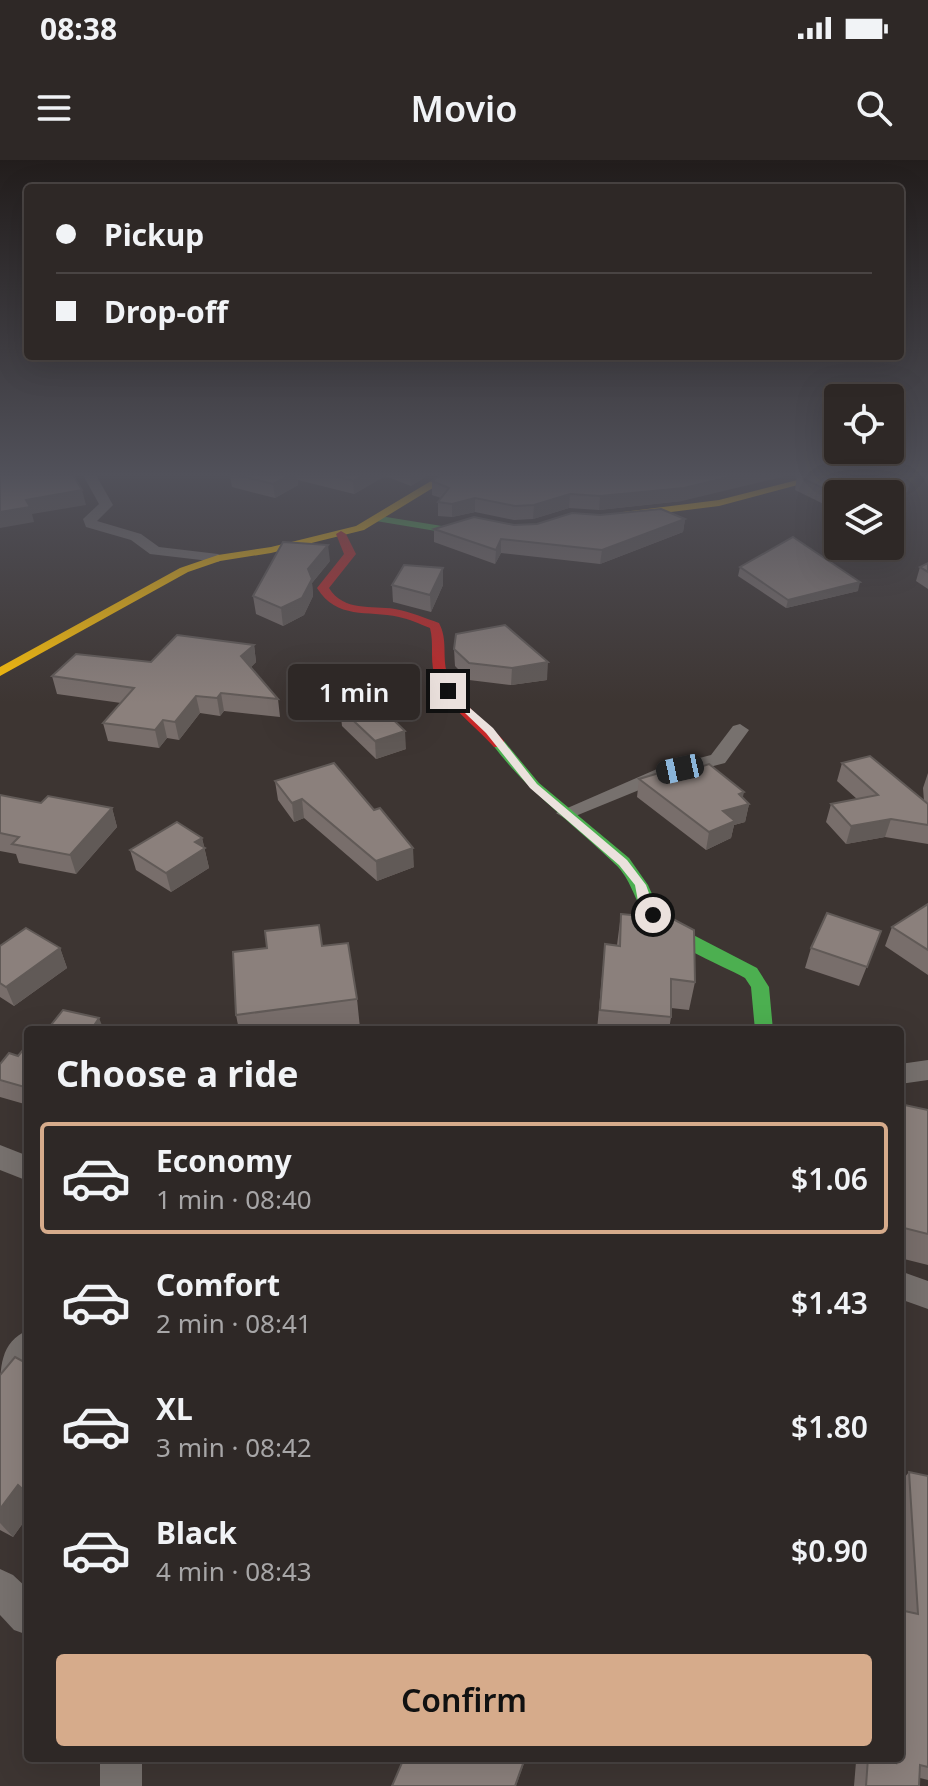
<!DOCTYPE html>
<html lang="en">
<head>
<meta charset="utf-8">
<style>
	:root { --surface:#2e2826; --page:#36302e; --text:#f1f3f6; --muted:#a7a6a7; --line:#494443; --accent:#d6ab8b }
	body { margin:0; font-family:"Noto Sans",sans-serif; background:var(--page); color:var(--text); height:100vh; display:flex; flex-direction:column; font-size:30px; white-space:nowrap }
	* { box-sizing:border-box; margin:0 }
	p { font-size:26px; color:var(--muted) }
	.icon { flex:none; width:44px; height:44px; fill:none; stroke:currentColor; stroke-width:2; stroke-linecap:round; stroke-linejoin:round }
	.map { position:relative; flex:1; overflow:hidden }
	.sheet { position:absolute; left:24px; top:866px; width:880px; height:736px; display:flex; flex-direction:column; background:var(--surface); border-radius:8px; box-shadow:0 8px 32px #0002,0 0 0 2px var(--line) }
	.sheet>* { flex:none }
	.hud { position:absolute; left:24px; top:24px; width:880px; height:176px; border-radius:8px; box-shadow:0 8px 32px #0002,0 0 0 2px var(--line); display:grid; align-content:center; height:176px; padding:0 32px; background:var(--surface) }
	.fabs { position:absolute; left:824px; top:224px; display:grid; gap:16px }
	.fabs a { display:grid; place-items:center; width:80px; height:80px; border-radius:8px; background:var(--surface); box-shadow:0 8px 32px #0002,0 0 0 2px var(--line); font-size:40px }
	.end { position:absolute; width:36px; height:36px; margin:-18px; border:10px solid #ebe1dd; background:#111; box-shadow:0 0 0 4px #111 }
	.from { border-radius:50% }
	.bubble { position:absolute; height:56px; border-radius:8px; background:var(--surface); box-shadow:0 8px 32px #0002,0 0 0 2px var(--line); font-size:26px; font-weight:600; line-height:56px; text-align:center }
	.car { position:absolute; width:24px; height:48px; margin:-24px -12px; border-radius:10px; box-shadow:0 0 6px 2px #0007; background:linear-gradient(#222 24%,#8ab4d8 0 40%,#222 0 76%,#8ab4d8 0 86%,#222 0) }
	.hud b { display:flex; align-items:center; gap:28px; height:76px; font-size:30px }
	.hud b+b { border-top:2px solid var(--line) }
	.hud i { width:20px; height:20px; background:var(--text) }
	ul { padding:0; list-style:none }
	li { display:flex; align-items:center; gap:24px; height:112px; margin:0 16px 12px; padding:0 16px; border:4px solid transparent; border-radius:8px }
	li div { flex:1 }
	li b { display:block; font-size:30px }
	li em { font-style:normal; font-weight:600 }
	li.on { border-color:var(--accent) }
	li>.icon { width:72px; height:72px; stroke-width:1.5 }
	h2 { padding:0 32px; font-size:36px; line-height:96px }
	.action { display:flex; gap:16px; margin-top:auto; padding:16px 32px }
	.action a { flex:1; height:92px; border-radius:8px; background:var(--accent); color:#111; font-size:32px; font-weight:600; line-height:92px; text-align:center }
	.status { display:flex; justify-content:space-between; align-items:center; height:56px; padding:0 40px; background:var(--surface); direction:ltr }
	.status svg { height:22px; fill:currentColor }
	header { display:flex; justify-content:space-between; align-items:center; height:104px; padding:0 32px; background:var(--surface); font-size:36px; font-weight:600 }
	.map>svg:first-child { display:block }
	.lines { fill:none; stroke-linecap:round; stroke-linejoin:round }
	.street { fill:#77716e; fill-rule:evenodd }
	.fast { fill:#4caf50; fill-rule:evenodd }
	.slow { fill:#ffc107; fill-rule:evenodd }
	.jam { fill:#c62828; fill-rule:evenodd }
	.wall { fill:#786e6b }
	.shaded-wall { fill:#615a57 }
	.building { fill:#8b807c; stroke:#615a57; stroke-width:2 }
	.route { fill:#ebe1dd }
</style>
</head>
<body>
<div class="status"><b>08:38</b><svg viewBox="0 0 49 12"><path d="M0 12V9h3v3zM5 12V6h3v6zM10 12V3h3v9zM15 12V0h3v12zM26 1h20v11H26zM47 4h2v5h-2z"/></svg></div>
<header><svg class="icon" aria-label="menu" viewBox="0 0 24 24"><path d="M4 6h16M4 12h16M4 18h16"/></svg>Movio<svg class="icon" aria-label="search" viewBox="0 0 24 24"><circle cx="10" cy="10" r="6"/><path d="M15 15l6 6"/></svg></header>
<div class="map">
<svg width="928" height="1626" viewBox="0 0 928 1626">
	<rect width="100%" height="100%" fill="#3d3532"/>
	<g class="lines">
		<!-- street -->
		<g class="street">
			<polygon points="83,315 96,315 113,345 97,361 141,374 159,387 218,394 225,398 218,402 150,394 131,380 86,367 83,359 99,344"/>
			<polygon points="740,564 749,570 725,603 671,617 573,657 566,659 556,653 657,609 711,595 733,566"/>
			<polygon points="928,900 928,920 900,924 900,904"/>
			<polygon points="0,985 28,996 28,1021 0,1010"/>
			<polygon points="900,1111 928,1121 928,1149 900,1139"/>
			<path d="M28,1170C28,1198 31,1225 0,1237C0,1208 0,1182 28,1170Z"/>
			<polygon points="0,1409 13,1415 28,1429 28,1475 14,1470 0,1455"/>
			<rect x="100" y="1598" width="42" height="28"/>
		</g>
		<!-- fast -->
		<g class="fast">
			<polygon points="380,356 442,366 482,358 487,361 442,372 376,361 375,359"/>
			<path d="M499,580L504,581L539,623L629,698L648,725L660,752L674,765L757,808L769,827L773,870H755L751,827L745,818C718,803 662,782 646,757C634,739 631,719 615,704C572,662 529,633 492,584Z"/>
		</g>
		<!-- slow -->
		<g class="slow">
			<polygon points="441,315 454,315 364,370 271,393 220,401 188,412 0,516 0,507 180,408 218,395 271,387 356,366"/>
			<polygon points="817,315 835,315 719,346 623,358 618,355 623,352 719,340"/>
		</g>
		<!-- jam -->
		<path class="jam" d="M341,371L346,374L356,394L329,428C344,452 371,445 395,449C411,452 425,458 439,463C448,480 442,496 447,513C455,541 486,560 504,581V587H494C474,564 442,543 434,513C430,498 434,483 430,468C420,464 409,459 399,457C367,450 337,460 317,428L344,394L336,374Z"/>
	</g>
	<!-- wall -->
	<g class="wall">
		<polygon points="230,315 428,315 411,326 385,316 354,334 298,320 298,325 275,338 232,327"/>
		<polygon points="797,316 909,318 911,319 907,332 890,337 890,334 838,334 838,351 795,330"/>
		<polygon points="432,321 682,341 599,350 569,348 533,359 514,360 475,352 452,357 438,356 438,342 441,338 432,335"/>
		<polygon points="685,359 683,372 600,404 501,393 495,404 434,382 434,369"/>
		<polygon points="330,401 312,423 313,436 304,455 283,466 256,454 253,436"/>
		<polygon points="928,403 928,429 916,421 920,407"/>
		<polygon points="740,407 858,431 786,448 738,416"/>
		<polygon points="392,425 443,425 431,452 393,442"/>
		<polygon points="254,485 256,502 251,507 278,539 280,557 224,551 220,556 200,553 179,580 167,578 159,588 108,581 103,563 121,543 57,534 52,516 151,502"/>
		<polygon points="454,489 547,520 511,525 469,520 455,506"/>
		<polygon points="390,541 386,553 406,589 376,599 342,566 340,548"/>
		<polygon points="842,603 924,641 923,628 928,613 928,684 885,677 846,684 826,662 831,644 857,639 837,621"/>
		<polygon points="676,615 743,638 749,644 745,662 734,665 731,678 706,690 637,637 639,619"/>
		<polygon points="275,621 374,650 414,707 377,721 304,658 294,662 278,640"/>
		<polygon points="0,635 41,643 112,648 117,667 76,714 19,703 16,694 0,691"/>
		<polygon points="202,678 209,708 171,732 136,710 130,690"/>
		<polygon points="928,744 928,815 885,786 892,767"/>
		<polygon points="621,754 695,822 689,850 671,848 671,857 669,870 597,870 605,784 617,785"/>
		<polygon points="881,771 859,826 805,808 811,788"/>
		<polygon points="0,786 60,788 67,808 14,846 0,837"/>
		<polygon points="322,786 357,839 360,868 341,870 239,870 236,855 267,788"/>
		<polygon points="28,884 28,945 0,937 0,904 18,896"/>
		<polygon points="900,944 928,950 928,1105 900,1098"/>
		<polygon points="28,1204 28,1356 13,1377 0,1370 0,1215"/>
		<polygon points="909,1312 928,1316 928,1620 920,1618 919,1626 854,1626 856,1602 861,1598 900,1598 904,1451 900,1376 900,1323"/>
	</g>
	<!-- shaded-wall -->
	<g class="shaded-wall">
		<polygon points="290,315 297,315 298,325 275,338 273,324"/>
		<polygon points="362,315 385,316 354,334 353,321"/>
		<polygon points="410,315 428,315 411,326"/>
		<polygon points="737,315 790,315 682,341 599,350 600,336"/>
		<polygon points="901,315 910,315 908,320 911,319 907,332 890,337 890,334 856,334"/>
		<polygon points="82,330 86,345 32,354 34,362 0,368 0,352 26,340"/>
		<polygon points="570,334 569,348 533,359 534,345"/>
		<polygon points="475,338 475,352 452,357 452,344"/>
		<polygon points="685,359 683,372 600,404 602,390"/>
		<polygon points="501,379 501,393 495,404 496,390"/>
		<polygon points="328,385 330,401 312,423 313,436 304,455 283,466 281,448 308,409"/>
		<polygon points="443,408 443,425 431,452 430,435"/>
		<polygon points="860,422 858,431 786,448 788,440"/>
		<polygon points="254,485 256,502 244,514 241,496"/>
		<polygon points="548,502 547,520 511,525 512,508"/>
		<polygon points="389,523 390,541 382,567 381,548"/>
		<polygon points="221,533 224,551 220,556 217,538"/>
		<polygon points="196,536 200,553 179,580 175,562"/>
		<polygon points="163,560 167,578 159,588 155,570"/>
		<polygon points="405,571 406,589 376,599 375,581"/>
		<polygon points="744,632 741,646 749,644 745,662 734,665 731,678 706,690 709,672 723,651 739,634"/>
		<polygon points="302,639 304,658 294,662 292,643"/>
		<polygon points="112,648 117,667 76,714 70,695"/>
		<polygon points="891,659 885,677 846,684 851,666"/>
		<polygon points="202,678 209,708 171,732 166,713 195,682"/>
		<polygon points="413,688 414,707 377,721 376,701"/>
		<polygon points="60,788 67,808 14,846 6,827"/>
		<polygon points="99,858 104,870 91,870"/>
		<polygon points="18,1325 28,1337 28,1356 13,1377 0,1363 0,1349"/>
		<polygon points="525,1598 526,1598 516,1626 515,1626"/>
	</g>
	<!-- building -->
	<g class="building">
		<polygon points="0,315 73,315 82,330 26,340 30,347 0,352"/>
		<polygon points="237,315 290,315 273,324"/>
		<polygon points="332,315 362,315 353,321"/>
		<polygon points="442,315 737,315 684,328 600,336 570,334 534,345 515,346 475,338 452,344 438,342 449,328 432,321"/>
		<polygon points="801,315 901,315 911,319 856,334 838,334 838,335 797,316"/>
		<polygon points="661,349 685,359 602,390 501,379 496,390 434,369 474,357 514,365 537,364 572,353 600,355"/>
		<polygon points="793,377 860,422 788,440 740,407"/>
		<polygon points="283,382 328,385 308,409 312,419 302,438 281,448 253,436"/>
		<polygon points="928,403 928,412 920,407"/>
		<polygon points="404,405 443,408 430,435 392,425"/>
		<polygon points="505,465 548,502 512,508 469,503 454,489 456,474"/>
		<polygon points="177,475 254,485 241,496 278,539 221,533 217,538 196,536 175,562 163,560 155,570 103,563 134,528 52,516 76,494 151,502"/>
		<polygon points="351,521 389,523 381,548 405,571 375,581 340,548"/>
		<polygon points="870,596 928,644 928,665 891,659 851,666 831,644 878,635 842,603"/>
		<polygon points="334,603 374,650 380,648 413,688 376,701 302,639 292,643 275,621"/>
		<polygon points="709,604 744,632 739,634 749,644 723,651 735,661 709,672 639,619 669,610 676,615"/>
		<polygon points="0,635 41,643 48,636 112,648 70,695 12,684 19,677 0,673"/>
		<polygon points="177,662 202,678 195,682 205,688 166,713 130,690"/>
		<polygon points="928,744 928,790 892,767"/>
		<polygon points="827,753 881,771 867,807 811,788"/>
		<polygon points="621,754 673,759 694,770 695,822 671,819 671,857 600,850 605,784 620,786"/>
		<polygon points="319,765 322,786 348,783 357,839 236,855 233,792 267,788 265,771"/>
		<polygon points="26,768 60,788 6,827 0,823 0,786"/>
		<polygon points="63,850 99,858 91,870 47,870"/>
		<polygon points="28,884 28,928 0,920 0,904 9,893 18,896"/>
		<polygon points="900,944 928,950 928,1074 900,1067"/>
		<polygon points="15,1197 28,1204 28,1334 18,1325 0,1349 0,1215"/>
		<polygon points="909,1312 928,1316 928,1607 920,1605 919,1626 866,1626 868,1598 881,1598 896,1603 895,1598 900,1598 900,1450 918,1454"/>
		<polygon points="404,1598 525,1598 515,1626 392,1626"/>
	</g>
	<!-- sky -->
	<linearGradient id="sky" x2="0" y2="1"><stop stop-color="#221d1c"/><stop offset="0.58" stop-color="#51515a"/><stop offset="1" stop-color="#51515a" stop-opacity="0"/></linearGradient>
	<rect width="928" height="543" fill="url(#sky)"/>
	<!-- route -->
	<polygon class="route" points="448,529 493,568 537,624 627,700 646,725 658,758 649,758 638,741 635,725 619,705 530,628 486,573 444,533"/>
</svg>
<div class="fabs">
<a><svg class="icon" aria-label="locate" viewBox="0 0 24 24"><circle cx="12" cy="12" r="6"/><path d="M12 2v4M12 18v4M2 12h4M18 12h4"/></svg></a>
<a><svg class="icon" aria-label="layers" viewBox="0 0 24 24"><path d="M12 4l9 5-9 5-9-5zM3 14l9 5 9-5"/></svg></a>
</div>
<i class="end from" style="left:653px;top:755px"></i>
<i class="end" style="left:448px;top:531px"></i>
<div class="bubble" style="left:288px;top:504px;width:132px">1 min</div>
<i class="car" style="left:680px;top:609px;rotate:258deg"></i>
<div class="hud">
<b><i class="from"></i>Pickup</b>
<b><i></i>Drop-off</b>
</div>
<section class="sheet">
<h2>Choose a ride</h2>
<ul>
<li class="on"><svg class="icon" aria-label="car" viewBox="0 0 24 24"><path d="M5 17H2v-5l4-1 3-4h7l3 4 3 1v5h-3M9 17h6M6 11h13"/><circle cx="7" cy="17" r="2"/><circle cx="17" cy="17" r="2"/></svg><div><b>Economy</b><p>1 min · 08:40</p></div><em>$1.06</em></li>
<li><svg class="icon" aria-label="car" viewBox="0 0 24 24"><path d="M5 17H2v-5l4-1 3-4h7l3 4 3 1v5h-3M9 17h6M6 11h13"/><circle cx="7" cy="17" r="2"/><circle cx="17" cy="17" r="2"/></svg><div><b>Comfort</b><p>2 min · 08:41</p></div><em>$1.43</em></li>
<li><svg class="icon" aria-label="car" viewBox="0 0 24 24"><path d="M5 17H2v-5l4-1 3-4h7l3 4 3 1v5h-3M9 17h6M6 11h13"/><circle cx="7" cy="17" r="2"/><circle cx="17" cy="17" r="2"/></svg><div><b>XL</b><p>3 min · 08:42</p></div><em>$1.80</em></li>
<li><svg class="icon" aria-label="car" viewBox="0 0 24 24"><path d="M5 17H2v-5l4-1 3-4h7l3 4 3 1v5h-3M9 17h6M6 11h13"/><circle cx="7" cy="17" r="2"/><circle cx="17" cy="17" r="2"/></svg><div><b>Black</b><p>4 min · 08:43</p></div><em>$0.90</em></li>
</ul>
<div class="action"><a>Confirm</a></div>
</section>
</div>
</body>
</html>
